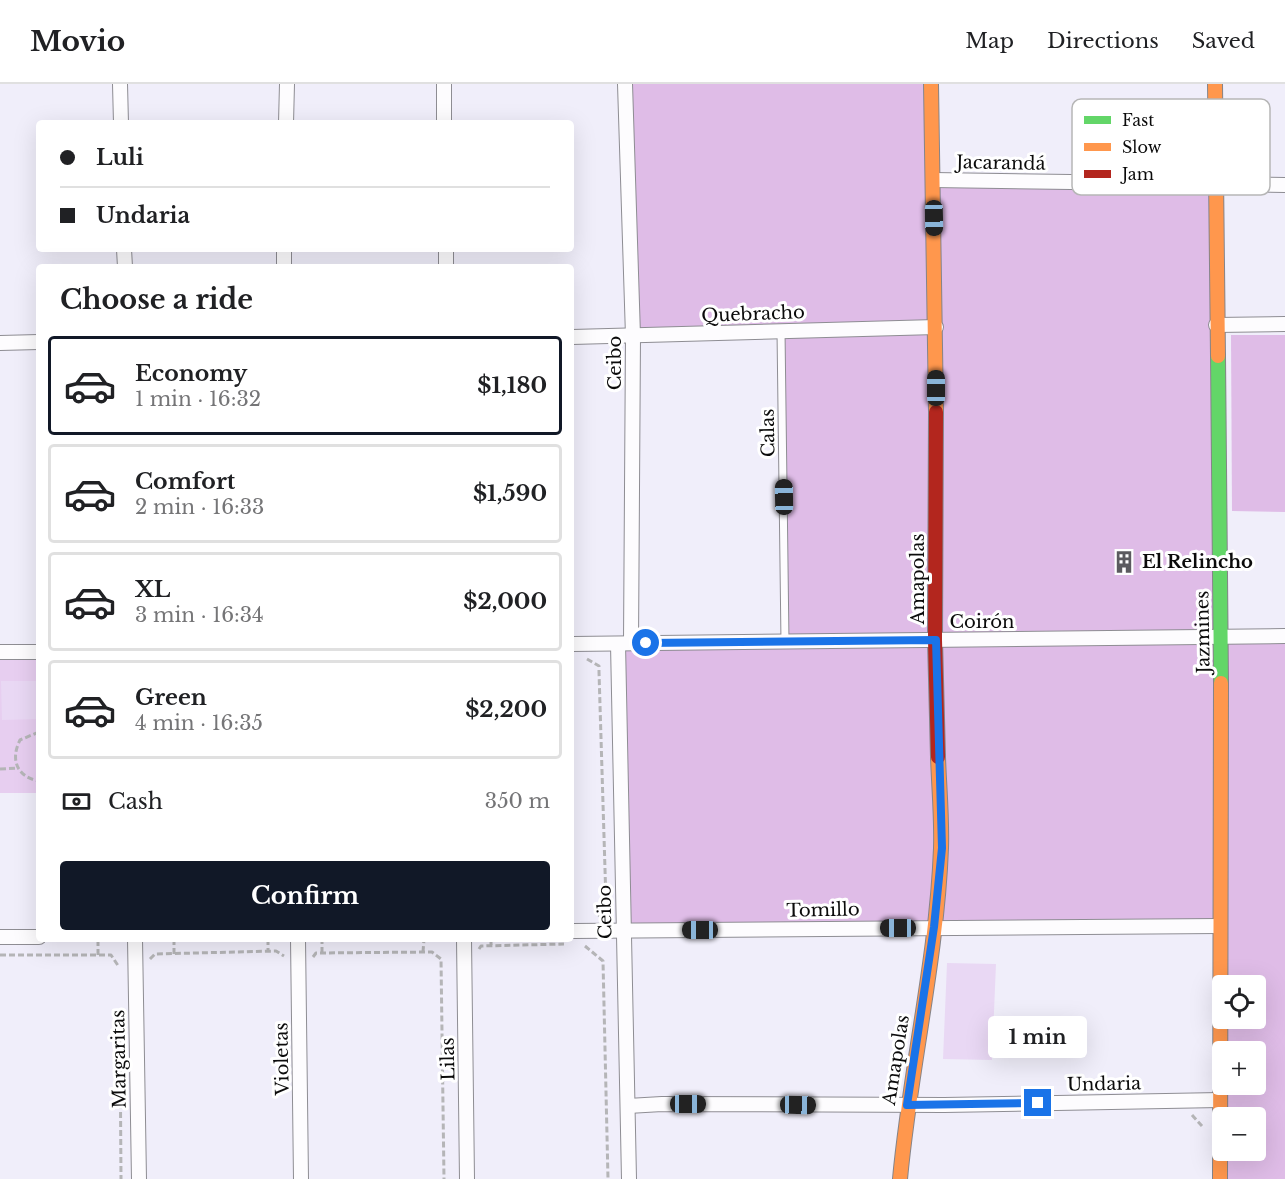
<!DOCTYPE html>
<html lang="en">
<head>
<meta charset="utf-8">
<style>
	:root { --surface:#fff; --page:#f2f2f2; --text:#202124; --muted:#757577; --line:#e0e0e0; --accent:#111827 }
	body { margin:0; font-family:"Libre Baskerville",serif; background:var(--page); color:var(--text); height:100vh; display:flex; flex-direction:column; font-size:22px; white-space:nowrap }
	* { box-sizing:border-box; margin:0 }
	p { font-size:20px; color:var(--muted) }
	.icon { flex:none; width:33px; height:33px; fill:none; stroke:currentColor; stroke-width:2; stroke-linecap:round; stroke-linejoin:round }
	.map { position:relative; flex:1; overflow:hidden }
	.sheet { position:absolute; left:36px; top:180px; width:538px; height:678px; display:flex; flex-direction:column; background:var(--surface); border-radius:6px; box-shadow:0 6px 24px #0002 }
	.sheet>* { flex:none }
	.banner { position:absolute; left:36px; top:36px; width:538px; height:132px; border-radius:6px; box-shadow:0 6px 24px #0002; display:grid; align-content:center; height:132px; padding:0 24px; background:var(--surface) }
	.tools { position:absolute; left:1212px; top:891px; display:grid; gap:12px }
	.tools a { display:grid; place-items:center; width:54px; height:54px; border-radius:6px; background:var(--surface); box-shadow:0 6px 24px #0002; font-size:30px }
	.end { position:absolute; width:27px; height:27px; margin:-14px; border:8px solid #1a73e8; background:#fff; box-shadow:0 0 0 3px #fff }
	.from { border-radius:50% }
	.bubble { position:absolute; height:42px; border-radius:6px; background:var(--surface); box-shadow:0 6px 24px #0002; font-size:20px; font-weight:700; line-height:42px; text-align:center }
	.car { position:absolute; width:18px; height:36px; margin:-18px -9px; border-radius:8px; box-shadow:0 0 4px 2px #0007; background:linear-gradient(#222 24%,#8ab4d8 0 40%,#222 0 76%,#8ab4d8 0 86%,#222 0) }
	.banner b { display:flex; align-items:center; gap:21px; height:57px; font-size:22px }
	.banner b+b { border-top:2px solid var(--line) }
	.banner i { width:15px; height:15px; background:var(--text) }
	ul { padding:0; list-style:none }
	li { display:flex; align-items:center; gap:18px; height:99px; margin:0 12px 9px; padding:0 12px; border:3px solid var(--line); border-radius:6px }
	li div { flex:1 }
	li b { display:block; font-size:22px }
	li em { font-style:normal; font-weight:700 }
	li.on { border-color:var(--accent) }
	li>.icon { width:54px; height:54px; stroke-width:1.5 }
	h2 { padding:0 24px; font-size:27px; line-height:72px }
	.pay { display:flex; align-items:center; gap:15px; height:66px; padding:0 24px; font-size:22px }
	.pay p { margin-inline-start:auto }
	.primary-button { display:flex; gap:12px; margin-top:auto; padding:12px 24px }
	.primary-button a { flex:1; height:69px; border-radius:6px; background:var(--accent); color:#fff; font-size:24px; font-weight:700; line-height:69px; text-align:center }
	header { display:flex; align-items:center; gap:36px; box-sizing:border-box; height:84px; padding:0 30px; background:var(--surface); border-bottom:2px solid var(--line) }
	header strong { font-size:28px }
	nav { display:flex; gap:33px; margin-inline-start:auto; font-size:21px }
	.map>svg:first-child { display:block }
	.green { fill:#e7cef0 }
	.forest { fill:#dfbce7; fill-rule:evenodd }
	.pitch { fill:#e9d8f4 }
	.lines { fill:none; stroke-linecap:round; stroke-linejoin:round }
	.lane-casing { stroke:#8e8d93; stroke-width:9 }
	.street-casing { stroke:#8e8d93; stroke-width:16 }
	.fast-casing { stroke:#858489; stroke-width:16 }
	.slow-casing { stroke:#858489; stroke-width:16 }
	.jam-casing { stroke:#858489; stroke-width:16 }
	.path { stroke:#b5b5b7; stroke-width:3; stroke-dasharray:6 3; stroke-linecap:butt }
	.lane { stroke:#fdfcfe; stroke-width:7 }
	.street { stroke:#fdfcfe; stroke-width:14 }
	.fast { stroke:#63d668; stroke-width:14 }
	.slow { stroke:#ff974d; stroke-width:14 }
	.jam { stroke:#b3261e; stroke-width:14 }
	.route { stroke:#1a73e8; stroke-width:8 }
	.labels { text-anchor:middle; dominant-baseline:central; stroke-width:6; stroke-linejoin:round; paint-order:stroke }
	.street-label { font-size:18px; fill:#0b0b0b; stroke:#fff }
	.poi-label { font-size:18px; font-weight:bold; fill:#0b0b0b; stroke:#fff; text-anchor:start }
	.key { fill:#fff; stroke:#b6b6b6; stroke-width:1.5 }
	.key-label { font-size:16px; fill:#0b0b0b }
</style>
</head>
<body>
<header>
<strong>Movio</strong>
<nav><a>Map</a><a>Directions</a><a>Saved</a></nav>
</header>
<div class="map">
<svg width="1285" height="1095" viewBox="0 0 1285 1095">
	<rect width="100%" height="100%" fill="#f0eefa"/>
	<!-- green -->
	<polygon class="green" points="39,574 39,709 0,709 0,576"/>
	<!-- forest -->
	<g class="forest">
		<path d="M625,0H931L933,96L1216,99L1221,553L1285,552V1095H1220L1219,842L624,846L618,560L785,558L781,248L633,252ZM1222,902H1256V934H1222ZM1222,968H1256V1000H1222ZM1222,1034H1256V1066H1222Z"/>
		<polygon points="1231,251 1285,251 1285,428 1232,427"/>
	</g>
	<!-- pitch -->
	<g class="pitch">
		<polygon points="1,597 39,597 39,635 2,636"/>
		<polygon points="947,879 996,880 992,976 943,975"/>
	</g>
	<g class="lines">
		<!-- lane casing -->
		<g class="lane-casing">
			<polyline id="lane" points="781,247 785,558"/>
		</g>
		<!-- street casing -->
		<g class="street-casing">
			<g id="street">
				<polyline points="120,0 121,39"/>
				<polyline points="444,0 444,39"/>
				<polyline points="625,0 633,252 631,559"/>
				<polyline points="286,39 287,0"/>
				<polyline points="933,96 1285,101"/>
				<polyline points="124,165 125,183"/>
				<polyline points="446,165 446,183"/>
				<polyline points="284,183 284,165"/>
				<polyline points="1216,241 1285,240"/>
				<polyline points="572,253 936,243"/>
				<polyline points="0,259 39,258"/>
				<polyline points="572,560 1285,552"/>
				<polyline points="618,560 629,1095"/>
				<polyline points="0,568 39,568"/>
				<polyline points="572,847 1219,842"/>
				<polyline points="0,853 39,853"/>
				<polyline points="135,855 139,1095"/>
				<polyline points="298,855 301,1095"/>
				<polyline points="464,855 467,1095"/>
				<polyline points="628,1022 662,1020 944,1021 1220,1016"/>
			</g>
		</g>
		<!-- fast casing -->
		<g class="fast-casing">
			<polyline id="fast" points="1218,272 1221,599"/>
		</g>
		<!-- slow casing -->
		<g class="slow-casing">
			<g id="slow">
				<polyline points="931,0 936,328"/>
				<polyline points="1215,0 1218,272"/>
				<path d="M900,1095C910,985 937,874 941,764C942,734 939,703 938,673"/>
				<polyline points="1220,1095 1221,599"/>
			</g>
		</g>
		<!-- jam casing -->
		<g class="jam-casing">
			<polyline id="jam" points="936,328 935,556 938,673"/>
		</g>
		<!-- path -->
		<g class="path">
			<polyline points="587,575 599,582 599,588 606,818 599,833"/>
			<path d="M39,648L20,656C10,676 17,693 39,697"/>
			<polyline points="0,685 18,684"/>
			<polyline points="174,855 174,870"/>
			<polyline points="268,855 268,867"/>
			<polyline points="491,855 491,862"/>
			<polyline points="585,862 603,877 608,1095"/>
			<polyline points="479,865 481,862 564,860"/>
			<polyline points="423,868 424,855"/>
			<polyline points="322,869 322,855"/>
			<polyline points="0,871 111,871 119,883"/>
			<polyline points="98,871 98,855"/>
			<polyline points="313,873 316,869 432,868 441,875 444,1095"/>
			<polyline points="150,875 155,870 276,867 284,872"/>
			<polyline points="120,947 121,1095"/>
			<polyline points="1192,1031 1202,1042"/>
		</g>
		<!-- lane -->
		<use href="#lane" class="lane"/>
		<!-- street -->
		<use href="#street" class="street"/>
		<!-- fast -->
		<use href="#fast" class="fast"/>
		<!-- slow -->
		<use href="#slow" class="slow"/>
		<!-- jam -->
		<use href="#jam" class="jam"/>
	</g>
	<g class="lines">
		<!-- route -->
		<polyline class="route" points="646,559 936,556 942,764 934,843 907,1021 1038,1019"/>
	</g>
	<!-- icons -->
	<defs>
		<g id="building-bare" transform="scale(1.8)"><path d="M-4-6H4V6H1V3H-1V6H-4ZM-2.5-4.3h1.7v1.8h-1.7ZM.8-4.3h1.7v1.8H.8ZM-2.5-1h1.7V.8h-1.7ZM.8-1h1.7V.8H.8Z" fill="#5b5a5f" stroke="#fff" stroke-width="2.5" paint-order="stroke"/></g>
	</defs>
	<g fill-rule="evenodd">
		<use href="#building-bare" x="1124" y="478"/>
	</g>
	<g class="labels">
		<!-- street labels -->
		<g class="street-label">
			<text transform="translate(1001 79) rotate(1)">Jacarandá</text>
			<text transform="translate(753 230) rotate(-2)">Quebracho</text>
			<text transform="translate(615 279) rotate(-90)">Ceibo</text>
			<text transform="translate(768 349) rotate(-91)">Calas</text>
			<text transform="translate(918 495) rotate(-90)">Amapolas</text>
			<text x="982" y="538">Coirón</text>
			<text transform="translate(1203 548) rotate(-91)">Jazmines</text>
			<text transform="translate(823 826) rotate(-1)">Tomillo</text>
			<text transform="translate(605 828) rotate(-91)">Ceibo</text>
			<text transform="translate(119 975) rotate(-91)">Margaritas</text>
			<text transform="translate(282 975) rotate(-91)">Violetas</text>
			<text transform="translate(448 975) rotate(-91)">Lilas</text>
			<text transform="translate(896 976) rotate(-81)">Amapolas</text>
			<text transform="translate(1104 1000) rotate(-1)">Undaria</text>
		</g>
		<!-- poi labels -->
		<g class="poi-label">
			<text x="1142" y="478">El Relincho</text>
		</g>
	</g>
	<!-- legend -->
	<rect x="1072" y="15" width="198" height="96" rx="9" class="key"/>
	<rect x="1084" y="32" width="27" height="8" fill="#63d668"/>
	<rect x="1084" y="59" width="27" height="8" fill="#ff974d"/>
	<rect x="1084" y="86" width="27" height="8" fill="#b3261e"/>
	<g class="key-label">
		<text x="1122" y="42">Fast</text>
		<text x="1122" y="69">Slow</text>
		<text x="1122" y="96">Jam</text>
	</g>
</svg>
<div class="tools">
<a><svg class="icon" aria-label="locate" viewBox="0 0 24 24"><circle cx="12" cy="12" r="6"/><path d="M12 2v4M12 18v4M2 12h4M18 12h4"/></svg></a>
<a>+</a>
<a>−</a>
</div>
<i class="end from" style="left:646px;top:559px"></i>
<i class="end" style="left:1038px;top:1019px"></i>
<div class="bubble" style="left:988px;top:932px;width:99px">1 min</div>
<i class="car" style="left:934px;top:134px;rotate:179deg"></i>
<i class="car" style="left:936px;top:304px;rotate:0deg"></i>
<i class="car" style="left:784px;top:413px;rotate:359deg"></i>
<i class="car" style="left:898px;top:844px;rotate:270deg"></i>
<i class="car" style="left:700px;top:846px;rotate:270deg"></i>
<i class="car" style="left:688px;top:1020px;rotate:90deg"></i>
<i class="car" style="left:798px;top:1021px;rotate:91deg"></i>
<div class="banner">
<b><i class="from"></i>Luli</b>
<b><i></i>Undaria</b>
</div>
<section class="sheet">
<h2>Choose a ride</h2>
<ul>
<li class="on"><svg class="icon" aria-label="car" viewBox="0 0 24 24"><path d="M5 17H2v-5l4-1 3-4h7l3 4 3 1v5h-3M9 17h6M6 11h13"/><circle cx="7" cy="17" r="2"/><circle cx="17" cy="17" r="2"/></svg><div><b>Economy</b><p>1 min · 16:32</p></div><em>$1,180</em></li>
<li><svg class="icon" aria-label="car" viewBox="0 0 24 24"><path d="M5 17H2v-5l4-1 3-4h7l3 4 3 1v5h-3M9 17h6M6 11h13"/><circle cx="7" cy="17" r="2"/><circle cx="17" cy="17" r="2"/></svg><div><b>Comfort</b><p>2 min · 16:33</p></div><em>$1,590</em></li>
<li><svg class="icon" aria-label="car" viewBox="0 0 24 24"><path d="M5 17H2v-5l4-1 3-4h7l3 4 3 1v5h-3M9 17h6M6 11h13"/><circle cx="7" cy="17" r="2"/><circle cx="17" cy="17" r="2"/></svg><div><b>XL</b><p>3 min · 16:34</p></div><em>$2,000</em></li>
<li><svg class="icon" aria-label="car" viewBox="0 0 24 24"><path d="M5 17H2v-5l4-1 3-4h7l3 4 3 1v5h-3M9 17h6M6 11h13"/><circle cx="7" cy="17" r="2"/><circle cx="17" cy="17" r="2"/></svg><div><b>Green</b><p>4 min · 16:35</p></div><em>$2,200</em></li>
</ul>
<div class="pay"><svg class="icon" aria-label="cash" viewBox="0 0 24 24"><path d="M3 7h18v10H3z"/><circle cx="12" cy="12" r="2"/></svg>Cash<p>350 m</p></div>
<div class="primary-button"><a>Confirm</a></div>
</section>
</div>
</body>
</html>
